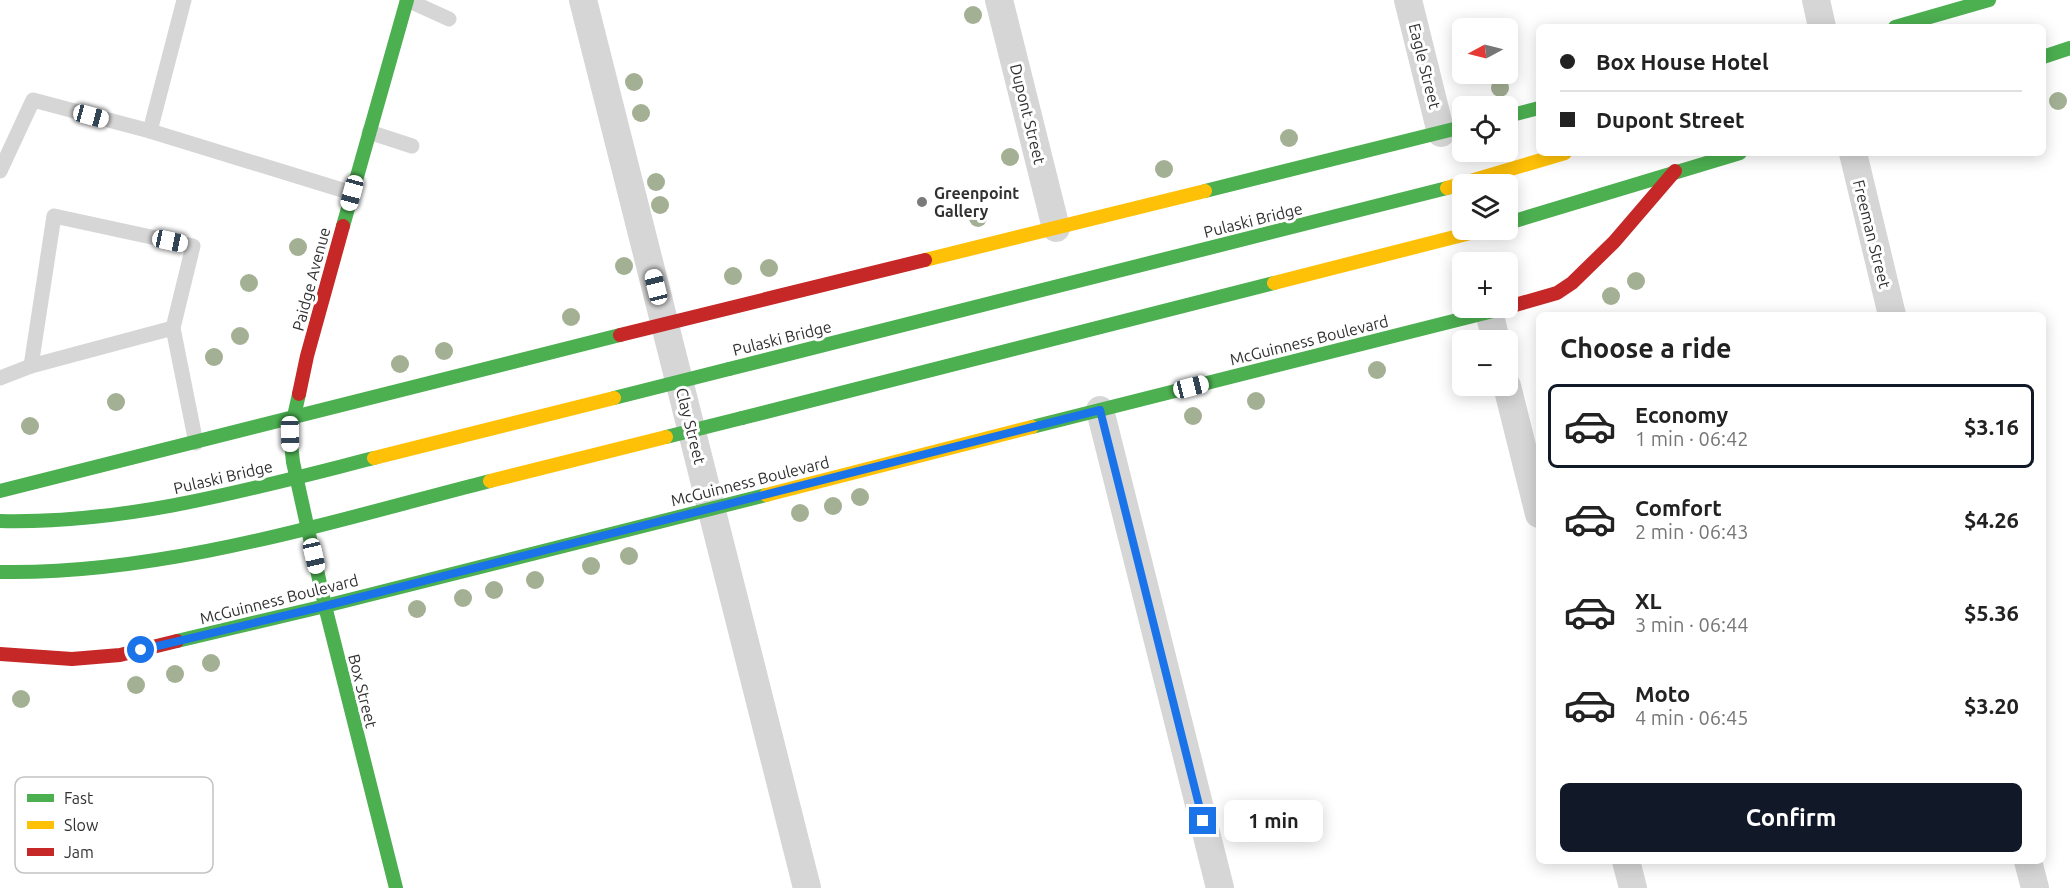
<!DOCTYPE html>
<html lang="en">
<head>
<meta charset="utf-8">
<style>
	:root { --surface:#fff; --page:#f6f6f6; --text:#222; --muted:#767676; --line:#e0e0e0; --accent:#111827 }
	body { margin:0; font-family:Ubuntu,sans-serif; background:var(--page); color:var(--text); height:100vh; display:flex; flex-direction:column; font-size:22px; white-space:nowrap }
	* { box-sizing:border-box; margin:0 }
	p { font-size:20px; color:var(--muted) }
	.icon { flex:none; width:33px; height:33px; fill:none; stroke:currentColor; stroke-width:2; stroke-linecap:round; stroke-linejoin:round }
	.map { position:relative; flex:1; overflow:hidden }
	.details { position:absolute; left:1536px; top:312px; width:510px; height:552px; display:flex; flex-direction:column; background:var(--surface); border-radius:9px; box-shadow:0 3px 15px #0003 }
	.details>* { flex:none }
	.top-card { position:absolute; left:1536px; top:24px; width:510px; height:132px; border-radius:9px; box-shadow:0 3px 15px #0003; display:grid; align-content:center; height:132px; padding:0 24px; background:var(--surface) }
	.needle { width:39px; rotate:263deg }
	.controls { position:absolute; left:1452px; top:18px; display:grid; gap:12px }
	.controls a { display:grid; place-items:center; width:66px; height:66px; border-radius:9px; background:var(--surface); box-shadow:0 3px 15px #0003; font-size:30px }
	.end { position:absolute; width:27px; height:27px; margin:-14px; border:8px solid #1a73e8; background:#fff; box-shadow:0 0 0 3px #fff }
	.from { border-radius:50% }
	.bubble { position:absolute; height:42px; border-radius:9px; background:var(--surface); box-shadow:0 3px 15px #0003; font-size:20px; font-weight:700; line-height:42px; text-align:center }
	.car { position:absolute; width:18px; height:36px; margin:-18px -9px; border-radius:8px; box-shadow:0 0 4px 2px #0007; background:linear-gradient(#fff 24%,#345 0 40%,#fff 0 76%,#345 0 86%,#fff 0) }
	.top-card b { display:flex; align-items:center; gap:21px; height:57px; font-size:22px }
	.top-card b+b { border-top:2px solid var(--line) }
	.top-card i { width:15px; height:15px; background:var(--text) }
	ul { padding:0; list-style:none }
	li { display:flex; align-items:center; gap:18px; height:84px; margin:0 12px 9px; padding:0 12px; border:3px solid transparent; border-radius:9px }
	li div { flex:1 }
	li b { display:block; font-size:22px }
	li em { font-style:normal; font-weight:700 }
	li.selected { border-color:var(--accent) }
	li>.icon { width:54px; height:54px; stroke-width:1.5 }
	h2 { padding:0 24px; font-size:27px; line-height:72px }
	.action { display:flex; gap:12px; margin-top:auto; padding:12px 24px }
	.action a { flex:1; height:69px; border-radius:9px; background:var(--accent); color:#fff; font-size:24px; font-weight:700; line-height:69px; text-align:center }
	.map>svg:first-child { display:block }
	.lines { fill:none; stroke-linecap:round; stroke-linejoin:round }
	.lane { stroke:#d6d6d6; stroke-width:15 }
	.street { stroke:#d6d6d6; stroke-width:28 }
	.fast { stroke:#4caf50; stroke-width:14 }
	.slow { stroke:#ffc107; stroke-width:14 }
	.jam { stroke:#c62828; stroke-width:14 }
	.fast-bridge { stroke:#4caf50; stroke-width:14 }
	.slow-bridge { stroke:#ffc107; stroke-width:14 }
	.tree { fill:#a4b094 }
	.route { stroke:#1a73e8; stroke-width:8 }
	.poi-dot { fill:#7a7a7a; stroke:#fff; stroke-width:2 }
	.labels { text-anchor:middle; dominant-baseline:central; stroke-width:6; stroke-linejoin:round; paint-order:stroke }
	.street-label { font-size:16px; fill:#323232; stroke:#fff }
	.poi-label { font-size:16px; font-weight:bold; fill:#323232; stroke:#fff; text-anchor:start }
	.key { fill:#fff; stroke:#c2c2c2; stroke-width:1.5 }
	.key-label { font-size:16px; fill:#323232 }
</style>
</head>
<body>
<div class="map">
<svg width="2070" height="888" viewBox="0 0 2070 888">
	<rect width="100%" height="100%" fill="#fff"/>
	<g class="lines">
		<!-- lane -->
		<g class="lane">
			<polyline points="407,0 449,19"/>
			<polyline points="150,131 184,0"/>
			<polyline points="369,132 412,146"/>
			<polyline points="0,171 33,100 150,131 352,193"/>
			<polyline points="173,328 31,366 54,216 193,246 173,328 196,443"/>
			<polyline points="0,378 31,366"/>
		</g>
		<!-- street -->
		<g class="street">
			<polyline points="583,0 807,888"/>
			<polyline points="999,0 1056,228"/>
			<polyline points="1408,0 1441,133"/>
			<polyline points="1816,0 1822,27"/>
			<polyline points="1853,153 1892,315"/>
			<polyline points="1489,312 1496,340"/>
			<polyline points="1507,386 1539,514"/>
			<polyline points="1100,410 1220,888"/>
			<polyline points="1626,861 1633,888"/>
			<polyline points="2028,861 2035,888"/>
		</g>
		<!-- fast -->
		<g class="fast">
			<polyline points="1895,27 1989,0"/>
			<polyline points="2043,57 2070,48"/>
			<polyline points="1508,116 1539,108"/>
			<polyline points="1205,191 1462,127"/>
			<polyline points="1508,223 1740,153"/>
			<polyline points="343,226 407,0"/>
			<polyline points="729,369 1447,188"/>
			<polyline points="299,394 290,434 293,462 325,606 396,888"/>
			<polyline points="742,418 1274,283"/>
			<polyline points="1032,427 1505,308"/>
			<polyline points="0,491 620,335"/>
			<polyline points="177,641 325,606 766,495"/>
		</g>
		<!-- slow -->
		<g class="slow">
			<polyline points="1447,188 1565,153"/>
			<polyline points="925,260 1205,191"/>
			<polyline points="1274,283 1482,230"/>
			<polyline points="766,495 1032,427"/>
		</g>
		<!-- jam -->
		<g class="jam">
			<polyline points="1508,307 1557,293 1572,283 1614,242 1675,171"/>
			<polyline points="620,335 925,260"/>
			<polyline points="299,394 307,356 343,226"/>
			<polyline points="0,654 72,659 120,655 177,641"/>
		</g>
		<!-- fast-bridge -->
		<g class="fast-bridge">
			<polyline points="614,398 729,369"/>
			<polyline points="666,437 742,418"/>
			<path d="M0,521C128,524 251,489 374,458"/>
			<path d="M0,572C163,575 333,521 490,481"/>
		</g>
		<!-- slow-bridge -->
		<g class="slow-bridge">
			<polyline points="374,458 614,398"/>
			<polyline points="490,481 666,437"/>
		</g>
	</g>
	<!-- trees -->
	<g class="tree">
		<circle cx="973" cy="15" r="9"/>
		<circle cx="634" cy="82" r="9"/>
		<circle cx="1500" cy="88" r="9"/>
		<circle cx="2058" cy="101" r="9"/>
		<circle cx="641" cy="113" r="9"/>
		<circle cx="1289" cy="138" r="9"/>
		<circle cx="1010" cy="157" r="9"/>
		<circle cx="1164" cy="169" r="9"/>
		<circle cx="656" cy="182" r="9"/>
		<circle cx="660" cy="205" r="9"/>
		<circle cx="978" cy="218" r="9"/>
		<circle cx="298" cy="247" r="9"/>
		<circle cx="624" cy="266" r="9"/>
		<circle cx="769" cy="268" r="9"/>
		<circle cx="733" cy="276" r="9"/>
		<circle cx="1636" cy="281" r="9"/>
		<circle cx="249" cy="283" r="9"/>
		<circle cx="1611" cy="296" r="9"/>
		<circle cx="571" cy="317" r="9"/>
		<circle cx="240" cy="336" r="9"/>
		<circle cx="444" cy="351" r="9"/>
		<circle cx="214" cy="357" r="9"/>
		<circle cx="400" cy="364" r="9"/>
		<circle cx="1377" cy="370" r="9"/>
		<circle cx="1256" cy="401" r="9"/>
		<circle cx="116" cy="402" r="9"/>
		<circle cx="1193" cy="416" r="9"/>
		<circle cx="30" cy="426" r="9"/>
		<circle cx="860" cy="497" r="9"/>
		<circle cx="833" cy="506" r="9"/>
		<circle cx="800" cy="513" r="9"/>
		<circle cx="629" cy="556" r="9"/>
		<circle cx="591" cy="566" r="9"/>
		<circle cx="535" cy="580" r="9"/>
		<circle cx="494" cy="590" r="9"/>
		<circle cx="463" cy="598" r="9"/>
		<circle cx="417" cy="609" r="9"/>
		<circle cx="211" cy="663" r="9"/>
		<circle cx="175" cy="674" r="9"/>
		<circle cx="136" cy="685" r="9"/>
		<circle cx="21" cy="699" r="9"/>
	</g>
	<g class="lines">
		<!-- route -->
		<polyline class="route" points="141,650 325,606 1100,410 1203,821"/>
	</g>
	<!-- markers -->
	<circle class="poi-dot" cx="922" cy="202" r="6"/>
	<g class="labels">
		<!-- street labels -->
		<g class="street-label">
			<text transform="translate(1425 66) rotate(76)">Eagle Street</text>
			<text transform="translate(1028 114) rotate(76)">Dupont Street</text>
			<text transform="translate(1253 220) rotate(-14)">Pulaski Bridge</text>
			<text transform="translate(1872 234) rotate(76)">Freeman Street</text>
			<text transform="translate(311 279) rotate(-75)">Paidge Avenue</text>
			<text transform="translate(782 338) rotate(-14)">Pulaski Bridge</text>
			<text transform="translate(1309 340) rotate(-14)">McGuinness Boulevard</text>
			<text transform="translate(691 426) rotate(76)">Clay Street</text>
			<text transform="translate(223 477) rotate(-13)">Pulaski Bridge</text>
			<text transform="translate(750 481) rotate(-14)">McGuinness Boulevard</text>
			<text transform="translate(279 599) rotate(-14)">McGuinness Boulevard</text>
			<text transform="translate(363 691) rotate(76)">Box Street</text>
		</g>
		<!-- poi labels -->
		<g class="poi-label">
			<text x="934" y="193">Greenpoint<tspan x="934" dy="18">Gallery</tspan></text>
		</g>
	</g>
	<!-- legend -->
	<rect x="15" y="777" width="198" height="96" rx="9" class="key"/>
	<rect x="27" y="794" width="27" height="8" fill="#4caf50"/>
	<rect x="27" y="821" width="27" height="8" fill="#ffc107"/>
	<rect x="27" y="848" width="27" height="8" fill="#c62828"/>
	<g class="key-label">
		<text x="64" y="804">Fast</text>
		<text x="64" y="831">Slow</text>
		<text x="64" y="858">Jam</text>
	</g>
</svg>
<div class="controls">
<a><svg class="needle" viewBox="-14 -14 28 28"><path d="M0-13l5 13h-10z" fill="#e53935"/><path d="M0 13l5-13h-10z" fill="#767676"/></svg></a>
<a><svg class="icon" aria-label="locate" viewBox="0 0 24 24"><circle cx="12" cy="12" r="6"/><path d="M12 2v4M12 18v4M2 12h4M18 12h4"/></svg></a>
<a><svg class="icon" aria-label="layers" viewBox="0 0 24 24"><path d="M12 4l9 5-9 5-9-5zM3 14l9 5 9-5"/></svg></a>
<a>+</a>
<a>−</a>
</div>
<i class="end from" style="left:141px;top:650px"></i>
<i class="end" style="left:1203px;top:821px"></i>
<div class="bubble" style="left:1224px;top:800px;width:99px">1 min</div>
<i class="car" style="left:91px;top:116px;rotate:105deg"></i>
<i class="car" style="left:352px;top:193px;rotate:195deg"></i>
<i class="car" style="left:170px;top:241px;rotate:102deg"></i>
<i class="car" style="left:656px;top:287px;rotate:346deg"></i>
<i class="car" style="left:1191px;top:387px;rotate:76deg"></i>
<i class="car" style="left:290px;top:434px;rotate:179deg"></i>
<i class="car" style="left:314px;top:556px;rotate:167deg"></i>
<div class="top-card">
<b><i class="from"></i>Box House Hotel</b>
<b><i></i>Dupont Street</b>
</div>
<section class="details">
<h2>Choose a ride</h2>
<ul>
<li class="selected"><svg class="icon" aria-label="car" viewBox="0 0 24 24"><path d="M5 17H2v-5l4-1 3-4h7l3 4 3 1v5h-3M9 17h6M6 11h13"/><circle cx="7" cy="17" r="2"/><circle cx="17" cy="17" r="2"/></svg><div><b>Economy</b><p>1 min · 06:42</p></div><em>$3.16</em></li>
<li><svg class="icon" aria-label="car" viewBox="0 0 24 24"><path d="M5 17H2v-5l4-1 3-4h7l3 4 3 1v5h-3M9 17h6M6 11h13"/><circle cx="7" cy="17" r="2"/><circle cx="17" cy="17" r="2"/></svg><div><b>Comfort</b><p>2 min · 06:43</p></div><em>$4.26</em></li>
<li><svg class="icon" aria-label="car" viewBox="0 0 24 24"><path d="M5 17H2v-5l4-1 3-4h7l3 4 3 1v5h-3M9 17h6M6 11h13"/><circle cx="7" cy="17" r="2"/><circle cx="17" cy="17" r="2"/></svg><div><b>XL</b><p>3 min · 06:44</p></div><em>$5.36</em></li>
<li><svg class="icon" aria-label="car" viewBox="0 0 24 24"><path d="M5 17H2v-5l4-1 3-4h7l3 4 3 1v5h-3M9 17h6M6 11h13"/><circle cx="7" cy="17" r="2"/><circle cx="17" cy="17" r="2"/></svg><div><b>Moto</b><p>4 min · 06:45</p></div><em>$3.20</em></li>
</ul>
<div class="action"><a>Confirm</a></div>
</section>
</div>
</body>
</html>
